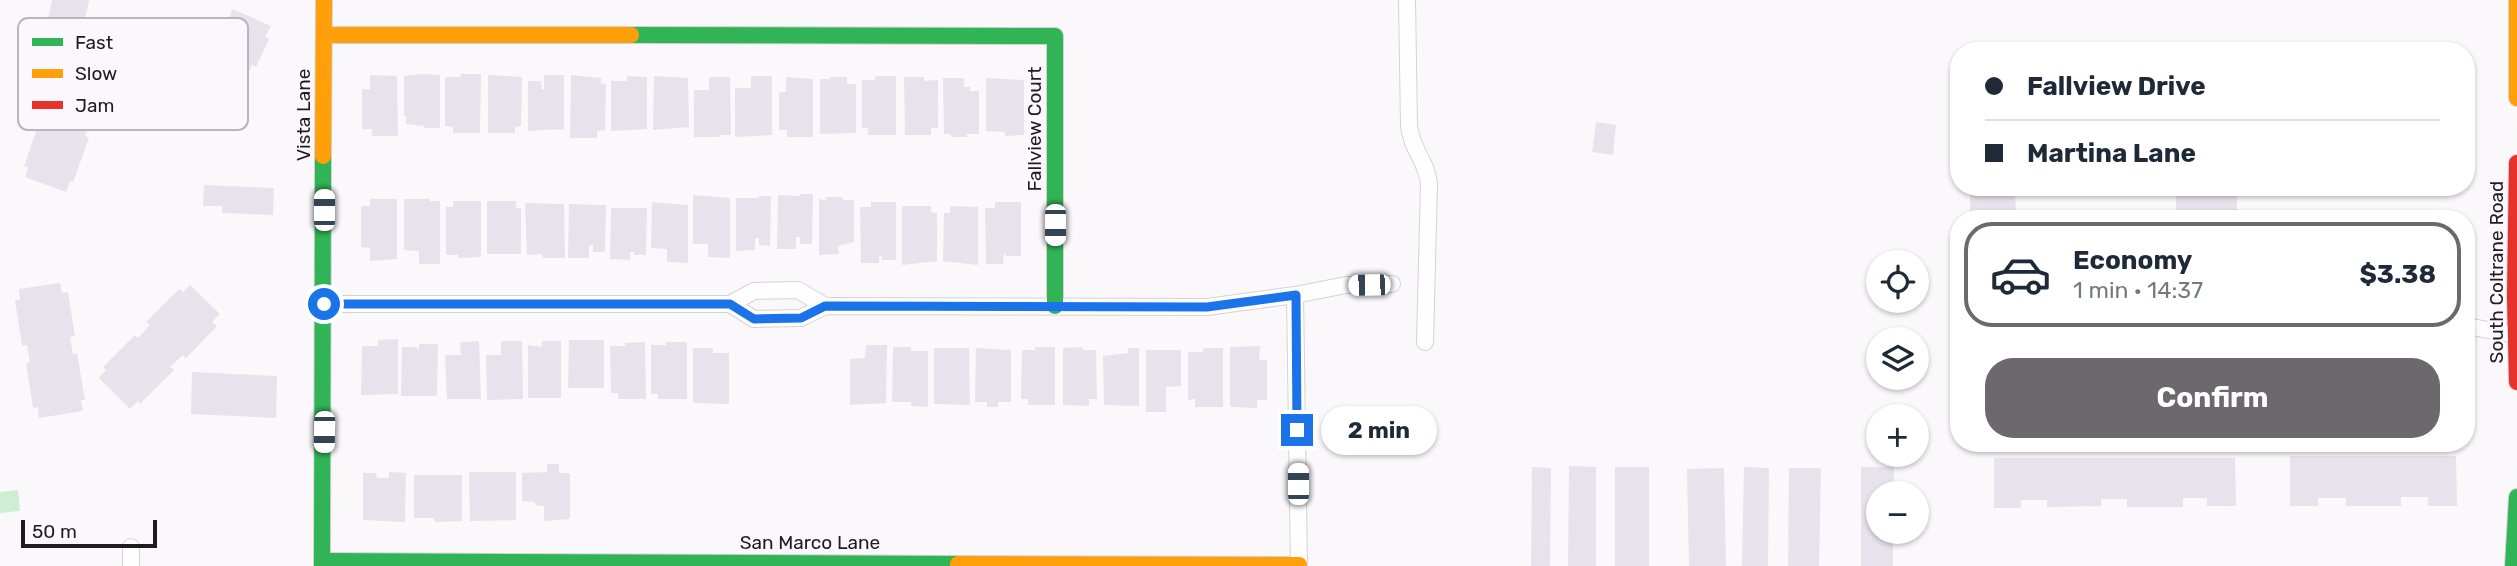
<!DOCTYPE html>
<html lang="en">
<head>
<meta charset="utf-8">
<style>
	:root { --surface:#fff; --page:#f2f2f3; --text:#1f2937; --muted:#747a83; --line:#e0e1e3; --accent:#6d686d }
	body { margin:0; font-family:Rubik,sans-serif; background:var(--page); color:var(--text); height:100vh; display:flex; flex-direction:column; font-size:26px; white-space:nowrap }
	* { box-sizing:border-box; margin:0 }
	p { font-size:23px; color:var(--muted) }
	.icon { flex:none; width:38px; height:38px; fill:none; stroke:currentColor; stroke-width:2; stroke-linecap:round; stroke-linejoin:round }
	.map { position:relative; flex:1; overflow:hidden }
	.details { position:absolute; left:1950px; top:210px; width:525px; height:242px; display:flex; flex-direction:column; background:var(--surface); border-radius:28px; box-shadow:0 2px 5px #0004 }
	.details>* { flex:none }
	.banner { position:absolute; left:1950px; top:42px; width:525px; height:154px; border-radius:28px; box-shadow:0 2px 5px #0004; display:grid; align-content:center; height:154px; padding:0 35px; background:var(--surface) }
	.controls { position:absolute; left:1866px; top:250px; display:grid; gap:14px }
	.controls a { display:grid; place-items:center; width:63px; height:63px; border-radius:50%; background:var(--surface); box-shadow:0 2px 5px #0004; font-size:35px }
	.scale { position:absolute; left:21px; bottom:18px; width:136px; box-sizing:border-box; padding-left:7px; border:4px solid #201b20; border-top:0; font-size:19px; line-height:24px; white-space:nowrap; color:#201b20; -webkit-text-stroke:5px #fcf7fd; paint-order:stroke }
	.end { position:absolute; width:32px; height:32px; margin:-16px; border:9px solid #1a73e8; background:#fff; box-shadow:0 0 0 4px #fff }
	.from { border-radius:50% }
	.bubble { position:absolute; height:49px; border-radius:24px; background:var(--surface); box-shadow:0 2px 5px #0004; font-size:23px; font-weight:700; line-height:49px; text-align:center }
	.car { position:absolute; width:21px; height:42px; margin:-21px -10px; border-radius:9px; box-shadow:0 0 5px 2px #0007; background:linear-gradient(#fff 24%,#345 0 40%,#fff 0 76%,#345 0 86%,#fff 0) }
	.banner b { display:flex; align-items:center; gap:24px; height:66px; font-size:26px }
	.banner b+b { border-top:2px solid var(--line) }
	.banner i { width:18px; height:18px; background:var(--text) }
	ul { padding:12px 0 0; list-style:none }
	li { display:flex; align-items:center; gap:21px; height:105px; margin:0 14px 10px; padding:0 21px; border:4px solid transparent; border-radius:28px }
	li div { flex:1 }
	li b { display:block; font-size:26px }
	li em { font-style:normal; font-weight:700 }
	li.selected { border-color:var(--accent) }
	li>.icon { width:63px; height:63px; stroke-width:1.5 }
	.cta { display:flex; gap:14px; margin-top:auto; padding:14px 35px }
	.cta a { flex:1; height:80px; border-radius:28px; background:var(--accent); color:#fff; font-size:28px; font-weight:700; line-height:80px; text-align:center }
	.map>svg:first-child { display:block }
	.green { fill:#cfedd3 }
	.building { fill:#e8e2ec }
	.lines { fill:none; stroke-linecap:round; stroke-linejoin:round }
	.street-casing { stroke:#d5d2d6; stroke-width:18 }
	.fast-casing { stroke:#d5d2d6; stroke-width:18 }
	.slow-casing { stroke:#d5d2d6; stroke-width:18 }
	.jam-casing { stroke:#d5d2d6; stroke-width:18 }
	.street { stroke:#fefeff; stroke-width:16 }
	.fast { stroke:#30b455; stroke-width:16 }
	.slow { stroke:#ff9f0a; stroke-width:16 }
	.jam { stroke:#e5322d; stroke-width:16 }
	.route { stroke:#1a73e8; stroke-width:9 }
	.labels { text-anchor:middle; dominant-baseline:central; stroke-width:5; stroke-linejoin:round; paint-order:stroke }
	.street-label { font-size:19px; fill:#201b20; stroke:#fcf7fd }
	.key { fill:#fcf7fd; stroke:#bab5bb; stroke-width:2 }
	.key-label { font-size:19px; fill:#201b20 }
</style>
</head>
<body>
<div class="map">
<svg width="2517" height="566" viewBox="0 0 2517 566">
	<rect width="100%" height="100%" fill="#fbf8fc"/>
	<!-- green -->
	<polygon class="green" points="18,490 20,511 0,513 0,492"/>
	<!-- building -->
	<g class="building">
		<polygon points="52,0 89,0 80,47 44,39"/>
		<polygon points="233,9 271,26 265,37 269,39 256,67 252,65 243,84 247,86 234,113 230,111 225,123 187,105 192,93 188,91 201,64 206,66 214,47 210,45 223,18 228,20"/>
		<polygon points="67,54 106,67 103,77 109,80 95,122 90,120 85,136 89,138 73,182 70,181 66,192 25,177 28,167 24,166 39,123 43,124 48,107 43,106 59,62 63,64"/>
		<polygon points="420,74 440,75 440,128 424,128 424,126 406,124 406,116 404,116 404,76"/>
		<polygon points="461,74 481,74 480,133 453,133 453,127 445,126 445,77 460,77"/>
		<polygon points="370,75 397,76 398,136 372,136 372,129 362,129 362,89 370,89"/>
		<polygon points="488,75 522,77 521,126 515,127 515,133 488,133"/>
		<polygon points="544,75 564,75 564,129 528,131 528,81 541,81 542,89 544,89"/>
		<polygon points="571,75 601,78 601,84 606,84 605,130 597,131 597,138 570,138"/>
		<polygon points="627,76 647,77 647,129 611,131 611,81 627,81"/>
		<polygon points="654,76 688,78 689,127 653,130"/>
		<polygon points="751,76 772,76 772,135 735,137 735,88 751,88"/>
		<polygon points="875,76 896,76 896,135 868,135 868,128 862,128 862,80 875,80"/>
		<polygon points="709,77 730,77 731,135 719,135 719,137 694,137 694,90 709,90"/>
		<polygon points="786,77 813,79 813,137 787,137 787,130 779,130 779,92 786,92"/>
		<polygon points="830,77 847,77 847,84 856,84 856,133 820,134 820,79 830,79"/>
		<polygon points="904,77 924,77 924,81 938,80 938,128 931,128 931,135 905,135"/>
		<polygon points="943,78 964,78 964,87 970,87 970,91 979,91 979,134 967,134 967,137 951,137 951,134 944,134"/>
		<polygon points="986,78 1024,80 1024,135 1005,136 1005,132 986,131"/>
		<polygon points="1596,122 1616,125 1613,155 1592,152"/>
		<polygon points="204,185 274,188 273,215 222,213 222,206 203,206"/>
		<polygon points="1970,187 2015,187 2016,219 1970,219"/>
		<rect x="2176" y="187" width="61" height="32"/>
		<polygon points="800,194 813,194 812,244 800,244 800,237 796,237 796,249 777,249 778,195 800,196"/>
		<polygon points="693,195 730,198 730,258 708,257 708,244 693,244"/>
		<polygon points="759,196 771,196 770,246 759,245 759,238 755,238 755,250 736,251 736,198 759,198"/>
		<polygon points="826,197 843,197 843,200 854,200 854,242 838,246 839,254 819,255 819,199 826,200"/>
		<polygon points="370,199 397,199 397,259 370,261 370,248 361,247 361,206 370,206"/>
		<polygon points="404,199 430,199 430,201 440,201 440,264 419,264 419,251 404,250"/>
		<polygon points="453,201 481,201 481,257 458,258 458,255 446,255 446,207 453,207"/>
		<polygon points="487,201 516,201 516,208 521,208 521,254 487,254"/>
		<polygon points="652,202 688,205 688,263 667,262 667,249 651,248"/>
		<polygon points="871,202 896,202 896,260 882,260 882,256 879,256 879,263 861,263 860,207 871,207"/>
		<polygon points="995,202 1021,202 1021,256 1006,256 1004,252 1003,264 986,264 985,208 995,208"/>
		<polygon points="525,203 564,204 565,258 543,258 542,254 527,255"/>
		<polygon points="569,204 606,205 605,252 593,252 593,245 589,245 589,258 568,258"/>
		<polygon points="902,206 931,206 931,212 937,213 937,261 902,265"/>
		<polygon points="950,206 978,207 978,265 943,261 944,213 950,213"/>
		<polygon points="611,208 647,208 646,255 634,255 634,252 630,252 630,260 610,259"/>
		<polygon points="60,283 62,293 68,292 75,336 70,337 73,354 77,353 85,400 81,400 83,411 39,418 38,407 33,408 26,363 30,362 27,345 22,346 15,300 20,300 19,289"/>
		<polygon points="190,285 220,314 212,322 217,326 186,358 183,355 170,367 174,370 140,404 138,401 130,409 99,378 106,370 103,367 135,335 138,338 150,325 146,322 179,289 183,292"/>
		<polygon points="398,339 398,394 361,395 362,346 378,346 378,340"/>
		<polygon points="569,340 604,340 604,388 568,388"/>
		<polygon points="479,341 481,399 447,399 445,355 461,355 460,342"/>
		<polygon points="501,341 522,341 523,399 487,400 486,355 501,355"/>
		<polygon points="542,341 561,341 561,398 528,398 528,345 542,347"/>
		<polygon points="645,342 646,399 618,399 618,393 611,393 610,346 625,346 625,343"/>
		<polygon points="666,342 687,342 687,399 658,399 658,394 651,394 651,345 666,345"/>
		<polygon points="419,344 438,344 437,396 401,396 402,347 416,347 419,350"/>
		<polygon points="866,345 887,345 886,403 850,405 850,359 865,358"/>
		<polygon points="1260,346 1259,360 1267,360 1267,400 1257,400 1257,408 1230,407 1230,347"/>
		<polygon points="893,347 911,347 911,351 928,351 928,407 911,406 911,402 892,402"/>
		<polygon points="1035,347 1055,347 1055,405 1028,405 1028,399 1021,399 1022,350 1035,350"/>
		<polygon points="1083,347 1083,350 1096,350 1097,399 1089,399 1089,406 1063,405 1063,348"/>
		<polygon points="693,348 713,348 713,353 729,353 729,404 693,403"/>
		<polygon points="934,348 969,348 970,405 934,404"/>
		<polygon points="976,348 1011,350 1011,402 998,402 998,407 987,407 987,402 975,402"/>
		<polygon points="1128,348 1139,348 1139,406 1104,405 1103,356 1128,353"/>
		<polygon points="1203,348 1223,348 1223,407 1195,407 1195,399 1188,400 1188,352 1203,352"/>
		<polygon points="1146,350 1181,350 1181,386 1166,387 1166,412 1146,412"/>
		<polygon points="192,372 277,376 276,418 191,414"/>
		<polygon points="2290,456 2456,456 2457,506 2428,506 2428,497 2401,497 2401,506 2346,506 2346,498 2318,498 2318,506 2290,506"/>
		<polygon points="1994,458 2235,458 2236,506 2207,506 2207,498 2183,498 2183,507 2127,507 2127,499 2101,499 2101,506 2047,507 2047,500 2021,500 2021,508 1994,508"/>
		<polygon points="547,464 559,464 559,473 570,473 570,519 544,521 544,506 535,505 535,502 522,501 522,473 547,472"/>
		<polygon points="1569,466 1596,467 1596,566 1568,566"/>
		<polygon points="1532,467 1551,468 1550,566 1531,566"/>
		<rect x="1615" y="467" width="34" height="99"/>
		<polygon points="1744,467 1769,468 1768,566 1742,566"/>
		<polygon points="1861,467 1894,467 1893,494 1878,494 1878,532 1893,532 1893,566 1861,566"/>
		<polygon points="1724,468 1726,566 1689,566 1687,469"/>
		<polygon points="1789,468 1821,468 1819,566 1788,566"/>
		<polygon points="389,472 406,473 405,522 363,520 363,473 376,473 377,478 389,478"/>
		<polygon points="469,472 516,472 516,520 470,521"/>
		<polygon points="414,475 462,475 462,521 435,522 434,518 414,518"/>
	</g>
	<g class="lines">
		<!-- street casing -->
		<g class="street-casing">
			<g id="street">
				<path d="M1407,0L1409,126C1412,151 1427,161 1429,184L1425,342"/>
				<polyline points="1295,295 1299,566"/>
				<polyline points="324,304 730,304 754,291 798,290 825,306"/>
				<polyline points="730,304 754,319 801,318 825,306 1207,307 1295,295 1346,285 1392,284"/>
				<polyline points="2466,326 2516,335"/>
				<polyline points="131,547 131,566"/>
			</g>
		</g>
		<!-- fast casing -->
		<g class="fast-casing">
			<g id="fast">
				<polyline points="631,35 1055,36 1055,306"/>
				<polyline points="322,561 958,564"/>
				<polyline points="322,566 323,156"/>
				<polyline points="2513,566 2517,497"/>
			</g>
		</g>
		<!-- slow casing -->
		<g class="slow-casing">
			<g id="slow">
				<polyline points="2517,0 2517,98"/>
				<polyline points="324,35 631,35"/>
				<polyline points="323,156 324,0"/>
				<polyline points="958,564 1299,565"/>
			</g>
		</g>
		<!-- jam casing -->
		<g class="jam-casing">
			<polyline id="jam" points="2517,163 2515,297 2517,382"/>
		</g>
		<!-- street -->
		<use href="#street" class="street"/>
		<!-- fast -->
		<use href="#fast" class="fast"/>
		<!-- slow -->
		<use href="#slow" class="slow"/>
		<!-- jam -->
		<use href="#jam" class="jam"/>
	</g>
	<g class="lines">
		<!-- route -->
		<polyline class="route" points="324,304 730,304 754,319 801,318 825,306 1207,307 1296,295 1297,430"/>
	</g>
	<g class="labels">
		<!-- street labels -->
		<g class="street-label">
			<text transform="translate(303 115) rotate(-90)">Vista Lane</text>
			<text transform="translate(1034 129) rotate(-90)">Fallview Court</text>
			<text transform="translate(2496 272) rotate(-90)">South Coltrane Road</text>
			<text x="810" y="542">San Marco Lane</text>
		</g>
	</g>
	<!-- legend -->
	<rect x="18" y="18" width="230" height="112" rx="10" class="key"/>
	<rect x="32" y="38" width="31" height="8" fill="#30b455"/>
	<rect x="32" y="69" width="31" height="9" fill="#ff9f0a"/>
	<rect x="32" y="101" width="31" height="8" fill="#e5322d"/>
	<g class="key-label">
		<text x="75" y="49">Fast</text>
		<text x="75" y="80">Slow</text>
		<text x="75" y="112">Jam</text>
	</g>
</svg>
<div class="controls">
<a><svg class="icon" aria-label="locate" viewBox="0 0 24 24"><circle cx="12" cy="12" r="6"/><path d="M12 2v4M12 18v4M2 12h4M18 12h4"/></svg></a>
<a><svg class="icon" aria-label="layers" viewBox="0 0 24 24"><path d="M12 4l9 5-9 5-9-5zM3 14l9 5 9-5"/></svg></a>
<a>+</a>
<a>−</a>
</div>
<div class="scale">50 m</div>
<i class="end from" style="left:324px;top:304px"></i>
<i class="end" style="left:1297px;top:430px"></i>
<div class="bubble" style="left:1321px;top:406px;width:116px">2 min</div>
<i class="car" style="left:324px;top:210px;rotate:0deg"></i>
<i class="car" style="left:1055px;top:225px;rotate:180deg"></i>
<i class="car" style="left:1369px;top:285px;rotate:269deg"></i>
<i class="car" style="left:324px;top:432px;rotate:181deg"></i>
<i class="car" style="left:1298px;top:484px;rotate:0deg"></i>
<div class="banner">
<b><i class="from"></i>Fallview Drive</b>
<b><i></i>Martina Lane</b>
</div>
<section class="details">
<ul>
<li class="selected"><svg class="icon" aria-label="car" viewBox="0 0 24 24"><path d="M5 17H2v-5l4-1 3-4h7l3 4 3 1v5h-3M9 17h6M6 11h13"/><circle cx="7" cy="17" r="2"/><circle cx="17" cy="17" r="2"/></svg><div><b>Economy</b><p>1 min · 14:37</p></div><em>$3.38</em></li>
</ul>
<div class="cta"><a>Confirm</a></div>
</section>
</div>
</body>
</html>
